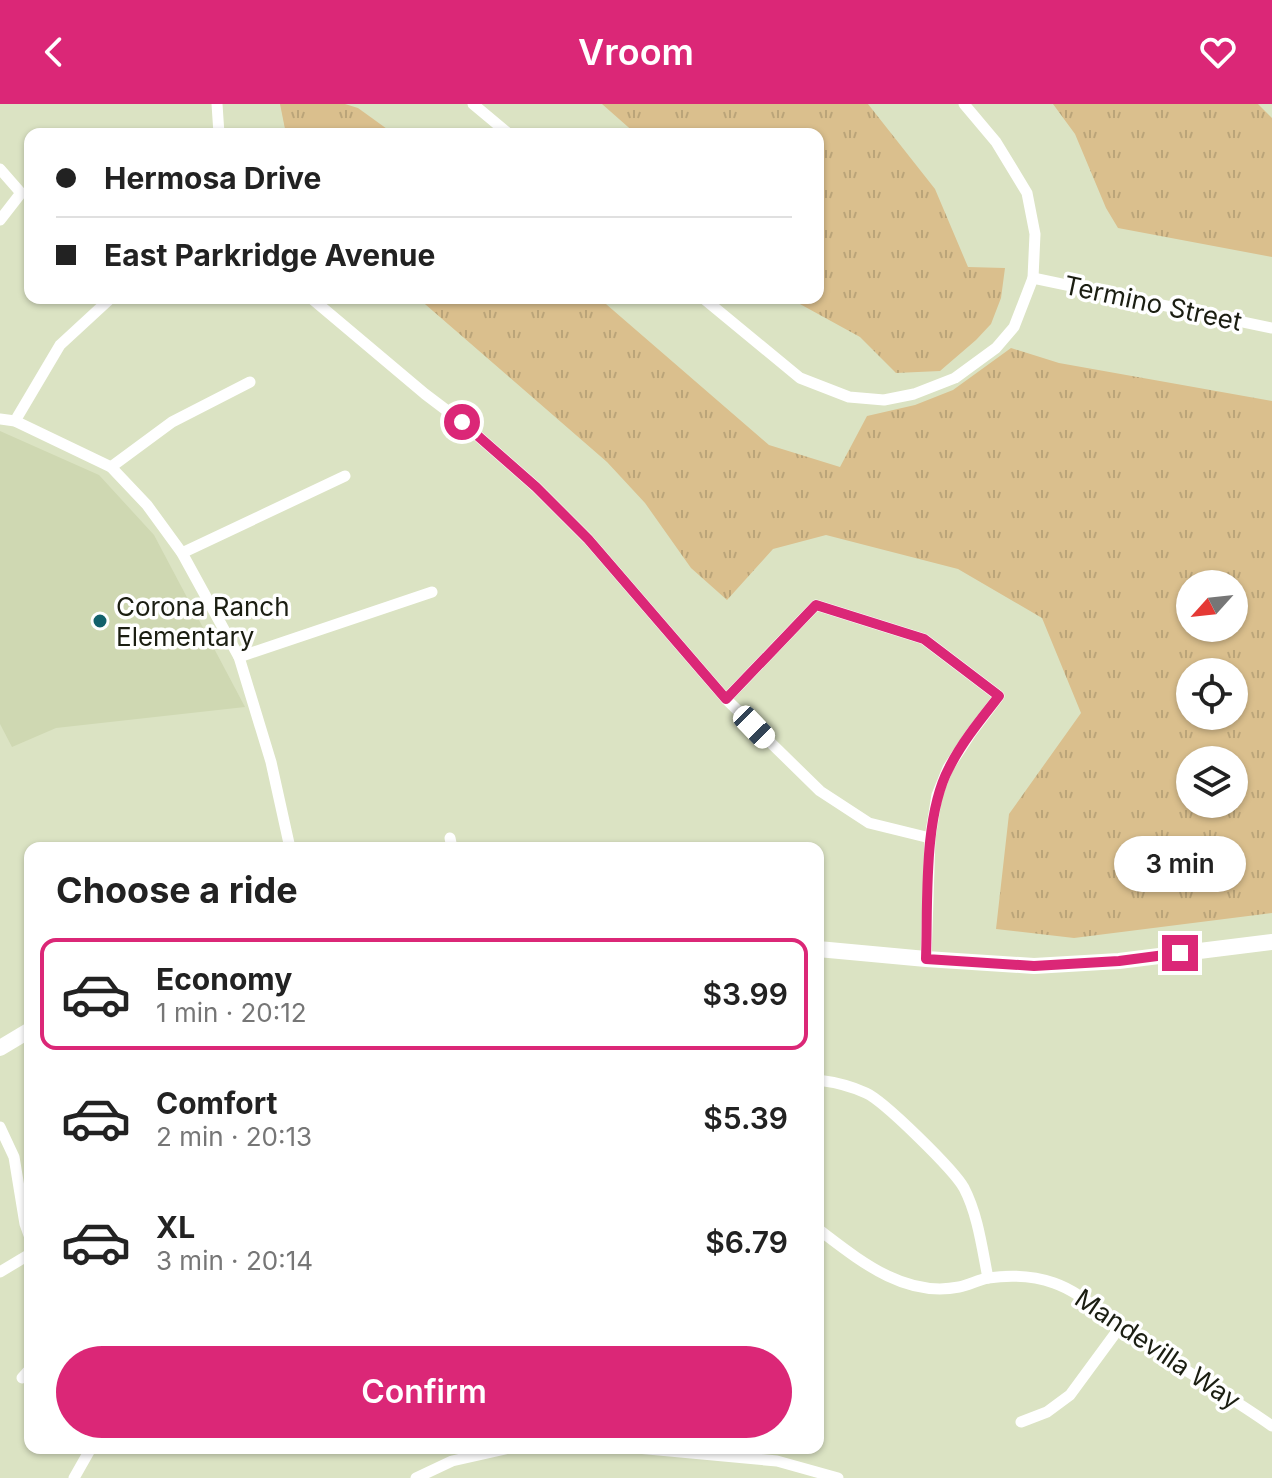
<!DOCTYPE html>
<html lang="en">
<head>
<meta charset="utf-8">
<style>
	:root { --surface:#fff; --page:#f2f2f2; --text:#222; --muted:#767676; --line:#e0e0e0; --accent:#db2777 }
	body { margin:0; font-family:Inter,sans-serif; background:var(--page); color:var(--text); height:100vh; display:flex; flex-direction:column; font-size:30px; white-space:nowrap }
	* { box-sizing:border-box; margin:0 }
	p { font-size:26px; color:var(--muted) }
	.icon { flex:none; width:44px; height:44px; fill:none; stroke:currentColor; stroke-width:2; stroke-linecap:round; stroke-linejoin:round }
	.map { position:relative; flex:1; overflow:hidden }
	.sheet { position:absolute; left:24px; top:738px; width:800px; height:612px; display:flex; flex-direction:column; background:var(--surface); border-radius:16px; box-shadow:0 2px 6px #0004 }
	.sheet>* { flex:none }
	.guide { position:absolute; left:24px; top:24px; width:800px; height:176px; border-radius:16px; box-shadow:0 2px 6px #0004; display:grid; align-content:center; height:176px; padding:0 32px; background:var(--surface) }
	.needle { width:52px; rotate:243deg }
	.tools { position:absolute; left:1176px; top:466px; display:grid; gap:16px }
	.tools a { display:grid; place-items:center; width:72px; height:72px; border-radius:50%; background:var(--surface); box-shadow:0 2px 6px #0004; font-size:40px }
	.end { position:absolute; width:36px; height:36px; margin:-18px; border:10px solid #db2777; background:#fff; box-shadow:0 0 0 4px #fff }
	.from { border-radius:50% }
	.bubble { position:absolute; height:56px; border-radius:28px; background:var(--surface); box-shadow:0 2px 6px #0004; font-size:26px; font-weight:600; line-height:56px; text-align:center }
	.car { position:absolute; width:24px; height:48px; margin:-24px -12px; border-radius:10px; box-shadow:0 0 6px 2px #0007; background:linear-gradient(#fff 24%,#345 0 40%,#fff 0 76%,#345 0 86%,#fff 0) }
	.guide b { display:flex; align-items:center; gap:28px; height:76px; font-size:30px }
	.guide b+b { border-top:2px solid var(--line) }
	.guide i { width:20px; height:20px; background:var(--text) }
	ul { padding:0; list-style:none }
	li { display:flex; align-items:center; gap:24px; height:112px; margin:0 16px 12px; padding:0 16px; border:4px solid transparent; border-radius:16px }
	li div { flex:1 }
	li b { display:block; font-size:30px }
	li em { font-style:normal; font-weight:600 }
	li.selected { border-color:var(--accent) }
	li>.icon { width:72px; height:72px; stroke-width:1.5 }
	h2 { padding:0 32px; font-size:36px; line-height:96px }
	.button { display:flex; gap:16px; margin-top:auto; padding:16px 32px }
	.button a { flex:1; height:92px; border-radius:48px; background:var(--accent); color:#fff; font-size:32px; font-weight:600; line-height:92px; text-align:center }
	header { display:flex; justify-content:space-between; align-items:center; height:104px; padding:0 32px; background:var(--accent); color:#fff; font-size:36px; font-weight:600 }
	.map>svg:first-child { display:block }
	.built { fill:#cfd8b2 }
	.grass { fill:url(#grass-tufts); fill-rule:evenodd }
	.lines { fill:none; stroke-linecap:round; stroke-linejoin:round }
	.street { stroke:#fff; stroke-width:11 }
	.secondary { stroke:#fff; stroke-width:16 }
	.route { stroke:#db2777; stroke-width:10 }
	.poi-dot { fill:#13616c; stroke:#fff; stroke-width:3 }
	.labels { text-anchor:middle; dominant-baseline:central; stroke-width:7; stroke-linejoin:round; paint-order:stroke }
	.street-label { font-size:26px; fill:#1b1e12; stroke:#fff }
	.poi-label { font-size:26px; fill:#1b1e12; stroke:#fff; text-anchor:start }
</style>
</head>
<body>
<header><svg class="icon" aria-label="back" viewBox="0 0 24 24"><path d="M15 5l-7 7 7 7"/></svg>Vroom<svg class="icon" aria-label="heart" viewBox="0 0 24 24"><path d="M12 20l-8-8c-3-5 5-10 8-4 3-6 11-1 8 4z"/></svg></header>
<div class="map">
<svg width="1272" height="1374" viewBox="0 0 1272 1374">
	<defs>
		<pattern id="grass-tufts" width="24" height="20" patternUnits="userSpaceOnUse" patternTransform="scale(2)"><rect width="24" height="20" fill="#dabf8d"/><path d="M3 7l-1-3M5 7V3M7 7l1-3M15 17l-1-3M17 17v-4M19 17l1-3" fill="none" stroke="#baa479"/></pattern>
	</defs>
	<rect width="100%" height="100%" fill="#dbe3c3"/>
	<!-- built -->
	<polygon class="built" points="0,327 99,371 154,431 245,603 56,624 12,643 0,620"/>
	<!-- grass -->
	<g class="grass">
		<polygon points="280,0 345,0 358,4 394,30 286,30"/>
		<polygon points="602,0 868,0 935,85 968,163 1005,164 1001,194 991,220 976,236 940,267 896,269 860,233 789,194 818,194 818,30 636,30"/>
		<polygon points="1053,0 1258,0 1272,14 1272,153 1118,124 1106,104 1075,30"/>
		<path d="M418,194H599L769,341L840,363L867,312L915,301L953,286L1011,244L1059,259L1272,297V809L1074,834L996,825L1009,710L1081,609L1042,514L958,465L826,431L773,445L727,496L691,464L645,399L607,358ZM1234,480V524H1190V480ZM1190,568H1234V612H1190ZM1234,656V700H1190V656Z"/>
	</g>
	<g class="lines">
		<!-- street -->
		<g class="street">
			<polyline points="217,0 219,30"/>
			<polyline points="473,0 509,30"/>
			<polyline points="0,65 21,89 0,116"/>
			<polyline points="1033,174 1272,224"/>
			<polyline points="311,194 425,290 462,318 536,383 588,435 726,595 820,687 869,719 930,734"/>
			<polyline points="703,194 800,274 849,293 884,296 914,290 955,274 996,244 1014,223 1033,174 1035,130 1027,89 996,38 964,0"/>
			<polyline points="0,315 15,317 111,363 147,401 182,449 239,553 271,658 290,744"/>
			<polyline points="15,317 60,241 111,194"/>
			<polyline points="111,363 172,318 250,278"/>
			<polyline points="182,449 345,372"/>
			<polyline points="239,553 432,488"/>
			<polyline points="726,595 816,501 924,535 999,592 971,629 948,664 937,691 930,734 926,855"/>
			<polyline points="450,734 452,744"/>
			<path d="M818,976C834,978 851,982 866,989C884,997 954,1066 964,1084C978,1111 982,1144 988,1174"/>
			<polyline points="0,1023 14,1053 25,1120 30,1134"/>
			<path d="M818,1125C859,1156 904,1194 959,1183C969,1181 978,1176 988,1174C1009,1171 1034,1172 1054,1179C1080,1188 1098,1207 1120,1222C1168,1258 1223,1287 1272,1322"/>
			<polyline points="0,1168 30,1150"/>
			<polyline points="22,1274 30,1265"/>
			<polyline points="1021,1318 1047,1308 1070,1291 1120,1223"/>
			<polyline points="637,1344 777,1357 838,1374"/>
			<polyline points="74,1374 91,1344"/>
			<polyline points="416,1374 452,1357 509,1344"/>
		</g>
		<!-- secondary -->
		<g class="secondary">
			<polyline points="818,845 926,855 1034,862 1119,857 1272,838"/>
			<polyline points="0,944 30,926"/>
		</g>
	</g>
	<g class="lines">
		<!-- route -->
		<path class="route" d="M462,318L536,383L588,435L726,595L816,501L924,535L999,592C981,615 962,638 949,664C923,713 928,799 926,855L1034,862L1119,857L1180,849"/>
	</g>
	<!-- markers -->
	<circle class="poi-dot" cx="100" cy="517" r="8"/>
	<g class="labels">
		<!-- street labels -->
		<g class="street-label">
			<text transform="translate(1153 199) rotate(12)">Termino Street</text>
			<text transform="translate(1158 1245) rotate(34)">Mandevilla Way</text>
		</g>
		<!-- poi labels -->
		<g class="poi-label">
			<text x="116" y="502">Corona Ranch<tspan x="116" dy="30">Elementary</tspan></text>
		</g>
	</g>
</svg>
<div class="tools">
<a><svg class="needle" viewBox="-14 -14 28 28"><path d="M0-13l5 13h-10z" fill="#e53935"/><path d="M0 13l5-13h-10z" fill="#767676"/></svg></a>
<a><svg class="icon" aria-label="locate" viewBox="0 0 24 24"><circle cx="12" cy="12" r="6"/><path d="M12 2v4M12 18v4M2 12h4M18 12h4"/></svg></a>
<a><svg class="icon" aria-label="layers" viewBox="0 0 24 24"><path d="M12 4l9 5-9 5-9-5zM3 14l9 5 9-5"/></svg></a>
</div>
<i class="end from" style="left:462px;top:318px"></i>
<i class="end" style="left:1180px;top:849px"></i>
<div class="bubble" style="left:1114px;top:732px;width:132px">3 min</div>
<i class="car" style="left:754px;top:623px;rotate:136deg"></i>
<div class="guide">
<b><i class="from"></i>Hermosa Drive</b>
<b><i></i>East Parkridge Avenue</b>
</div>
<section class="sheet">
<h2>Choose a ride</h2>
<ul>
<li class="selected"><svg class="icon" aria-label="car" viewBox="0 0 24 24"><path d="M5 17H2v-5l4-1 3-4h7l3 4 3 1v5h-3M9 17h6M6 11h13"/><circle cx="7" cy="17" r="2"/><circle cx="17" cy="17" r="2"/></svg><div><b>Economy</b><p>1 min · 20:12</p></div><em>$3.99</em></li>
<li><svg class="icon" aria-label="car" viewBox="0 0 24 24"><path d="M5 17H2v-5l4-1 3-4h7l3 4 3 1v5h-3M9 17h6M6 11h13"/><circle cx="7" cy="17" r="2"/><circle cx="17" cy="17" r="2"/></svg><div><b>Comfort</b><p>2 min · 20:13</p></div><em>$5.39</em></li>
<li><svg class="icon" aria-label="car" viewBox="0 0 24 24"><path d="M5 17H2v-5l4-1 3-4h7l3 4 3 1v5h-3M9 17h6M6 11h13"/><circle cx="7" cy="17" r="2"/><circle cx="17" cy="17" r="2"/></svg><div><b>XL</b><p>3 min · 20:14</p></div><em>$6.79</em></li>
</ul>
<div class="button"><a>Confirm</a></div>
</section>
</div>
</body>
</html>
